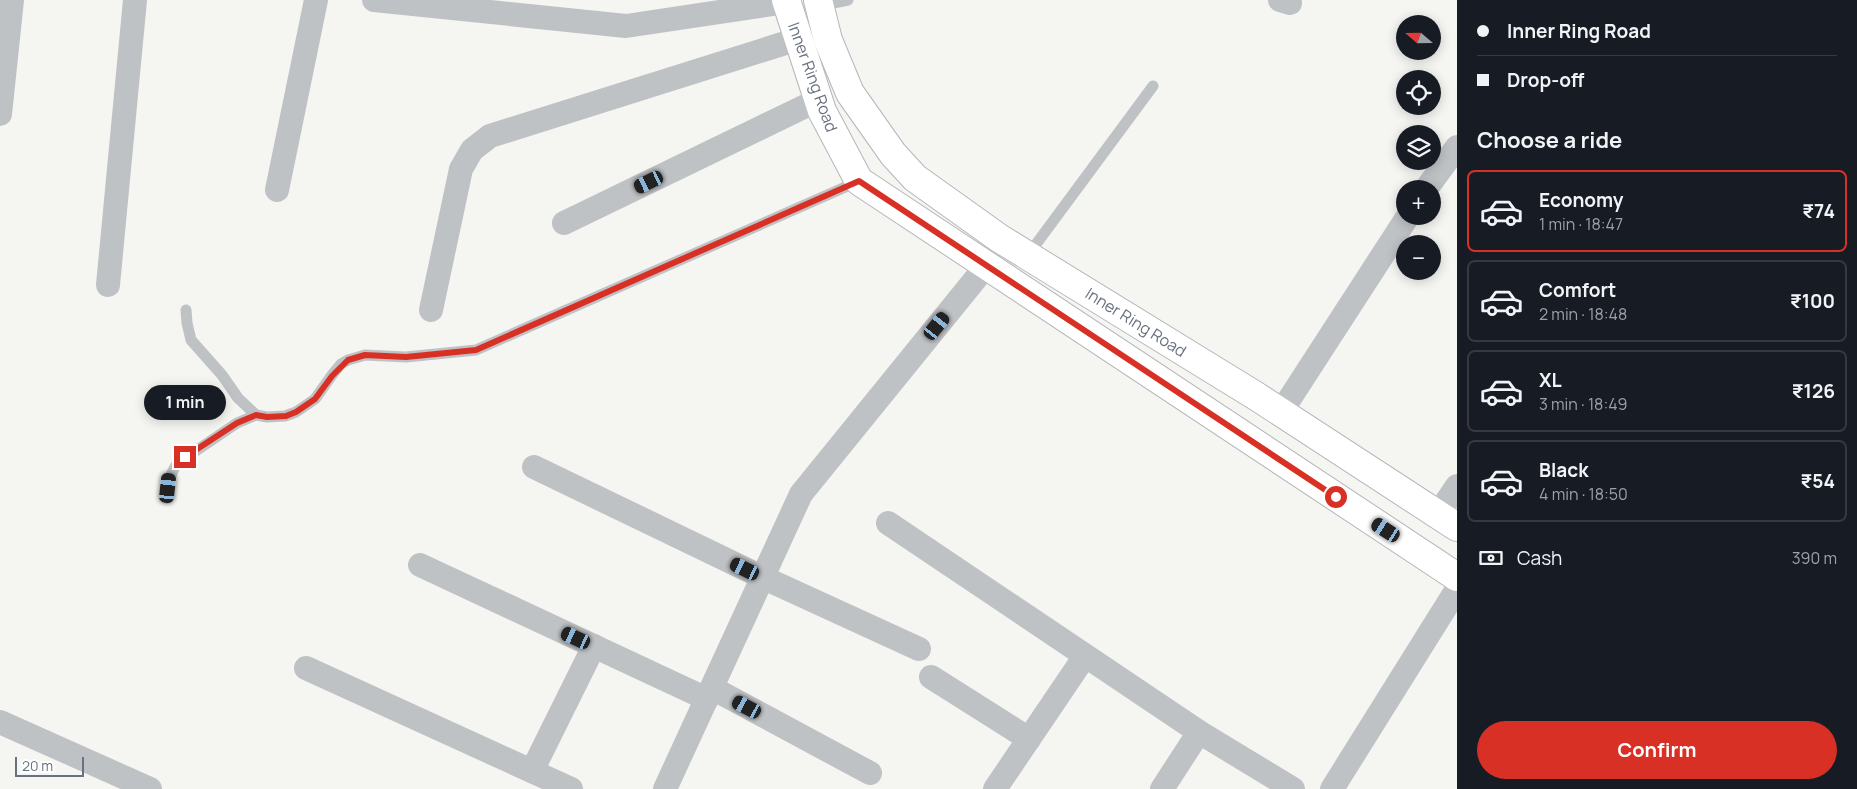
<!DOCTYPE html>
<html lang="en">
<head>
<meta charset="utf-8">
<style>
	:root { --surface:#171b24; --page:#20242c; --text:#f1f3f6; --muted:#9ea1a6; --line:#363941; --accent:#d93025 }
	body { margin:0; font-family:Manrope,sans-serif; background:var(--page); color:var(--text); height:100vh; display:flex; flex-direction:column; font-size:19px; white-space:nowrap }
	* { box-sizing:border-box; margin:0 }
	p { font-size:16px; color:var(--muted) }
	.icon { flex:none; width:28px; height:28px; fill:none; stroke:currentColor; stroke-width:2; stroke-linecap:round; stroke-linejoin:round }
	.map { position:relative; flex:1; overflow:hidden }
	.panel { display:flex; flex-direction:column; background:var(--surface); width:400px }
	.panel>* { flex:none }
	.top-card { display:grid; align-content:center; height:110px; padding:0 20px; background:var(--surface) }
	.needle { width:32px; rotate:290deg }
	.tools { position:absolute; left:1396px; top:15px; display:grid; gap:10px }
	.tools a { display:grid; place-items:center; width:45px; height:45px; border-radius:50%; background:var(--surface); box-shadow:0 2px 12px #0003; font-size:25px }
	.scale { position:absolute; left:15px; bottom:12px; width:69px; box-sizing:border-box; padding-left:5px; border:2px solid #68717f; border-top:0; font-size:14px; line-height:18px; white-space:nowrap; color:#68717f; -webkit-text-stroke:4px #fff; paint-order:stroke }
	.end { position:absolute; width:22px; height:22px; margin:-11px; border:6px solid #d93025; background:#fff; box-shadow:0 0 0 2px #fff }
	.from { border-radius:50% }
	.bubble { position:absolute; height:35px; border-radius:18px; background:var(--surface); box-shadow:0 2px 12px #0003; font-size:16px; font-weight:700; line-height:35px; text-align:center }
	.car { position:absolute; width:15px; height:30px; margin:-15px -8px; border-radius:6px; box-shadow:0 0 4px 1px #0007; background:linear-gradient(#222 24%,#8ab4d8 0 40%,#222 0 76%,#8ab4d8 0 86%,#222 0) }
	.top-card b { display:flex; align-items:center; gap:18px; height:48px; font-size:19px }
	.top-card b+b { border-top:1px solid var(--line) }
	.top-card i { width:12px; height:12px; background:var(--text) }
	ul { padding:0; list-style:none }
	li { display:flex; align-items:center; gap:15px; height:82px; margin:0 10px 8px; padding:0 10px; border:2px solid var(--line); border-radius:8px }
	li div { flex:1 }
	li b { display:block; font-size:19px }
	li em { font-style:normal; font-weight:700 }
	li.current { border-color:var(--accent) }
	li>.icon { width:45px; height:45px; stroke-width:1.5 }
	h2 { padding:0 20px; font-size:22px; line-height:60px }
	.pay { display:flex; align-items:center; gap:12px; height:55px; padding:0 20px; font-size:19px }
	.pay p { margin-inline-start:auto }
	.button { display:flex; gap:10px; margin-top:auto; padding:10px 20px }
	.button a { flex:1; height:58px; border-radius:30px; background:var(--accent); color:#fff; font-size:20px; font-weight:700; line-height:58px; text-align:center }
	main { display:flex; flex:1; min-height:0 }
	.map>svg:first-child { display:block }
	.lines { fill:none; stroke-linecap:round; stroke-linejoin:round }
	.highway-casing { stroke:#b4b6ba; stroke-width:30 }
	.lane { stroke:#bfc2c5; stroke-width:11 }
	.street { stroke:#bfc2c5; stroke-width:24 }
	.highway { stroke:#fff; stroke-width:28 }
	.route { stroke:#d93025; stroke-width:6 }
	.labels { text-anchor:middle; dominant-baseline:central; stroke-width:5; stroke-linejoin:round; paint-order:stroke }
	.street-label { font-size:16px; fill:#68717f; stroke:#fff }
</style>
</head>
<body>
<main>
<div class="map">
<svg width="1457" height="789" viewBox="0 0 1457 789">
	<rect width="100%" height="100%" fill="#f5f5f2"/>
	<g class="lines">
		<!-- highway casing -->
		<g class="highway-casing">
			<g id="highway">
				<polyline points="786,0 822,111 859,181 1457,577"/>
				<polyline points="818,0 828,40 850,93 893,154 915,178 999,238 1256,396 1457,527"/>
			</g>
		</g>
		<!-- lane -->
		<g class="lane">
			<polyline points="819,6 848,0"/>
			<polyline points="1028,255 1153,86"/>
			<polyline points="186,310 187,323 191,340 222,375 238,398 256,415"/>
			<path d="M167,498C169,484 169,474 178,463L237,423L256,415L267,417L285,416L296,412L315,399L332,375L341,364L348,360L365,355L406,357L476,350L859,181"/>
		</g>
		<!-- street -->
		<g class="street">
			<polyline points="374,0 626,26 786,2"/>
			<polyline points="1280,0 1290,3"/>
			<polyline points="0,114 12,0"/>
			<polyline points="1426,189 1457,147"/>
			<polyline points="277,190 316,0"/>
			<polyline points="564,223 818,100"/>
			<polyline points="108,285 135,0"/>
			<polyline points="431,310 461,169 472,150 490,136 798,39"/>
			<polyline points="1281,412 1408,216"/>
			<polyline points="534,467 762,577 919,649"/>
			<polyline points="1438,514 1457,486"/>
			<polyline points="888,523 1199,732 1293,789"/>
			<polyline points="420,565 707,699"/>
			<polyline points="306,668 571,789"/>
			<polyline points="931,677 1029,739"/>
			<polyline points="712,688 870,773"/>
			<polyline points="0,722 150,789"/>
			<polyline points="532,771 594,646"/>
			<polyline points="665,789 801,494 986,266"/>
			<polyline points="995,789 1085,656"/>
			<polyline points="1162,789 1199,732"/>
			<polyline points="1332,789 1457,589"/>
		</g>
		<!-- highway -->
		<use href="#highway" class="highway"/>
	</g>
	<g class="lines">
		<!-- route -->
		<polyline class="route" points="185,457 237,423 256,415 267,417 286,416 296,412 315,399 332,376 348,360 365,355 406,357 476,350 859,181 1336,497"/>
	</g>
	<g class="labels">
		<!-- street labels -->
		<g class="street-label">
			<text transform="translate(813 77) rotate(70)">Inner Ring Road</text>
			<text transform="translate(1136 322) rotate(32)">Inner Ring Road</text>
		</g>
	</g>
</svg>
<div class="tools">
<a><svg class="needle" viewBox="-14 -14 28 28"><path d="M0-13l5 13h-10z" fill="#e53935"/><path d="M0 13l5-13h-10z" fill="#9ea1a6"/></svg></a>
<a><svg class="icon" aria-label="locate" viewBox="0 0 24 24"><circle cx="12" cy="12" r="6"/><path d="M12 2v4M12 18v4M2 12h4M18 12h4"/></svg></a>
<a><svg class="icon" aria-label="layers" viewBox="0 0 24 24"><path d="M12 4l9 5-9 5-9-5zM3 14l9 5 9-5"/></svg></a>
<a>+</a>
<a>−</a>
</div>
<div class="scale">20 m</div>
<i class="end from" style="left:1336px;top:497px"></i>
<i class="end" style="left:185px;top:457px"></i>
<div class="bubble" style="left:144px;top:385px;width:82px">1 min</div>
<i class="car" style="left:649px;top:182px;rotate:244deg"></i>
<i class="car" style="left:937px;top:326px;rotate:39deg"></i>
<i class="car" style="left:168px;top:488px;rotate:6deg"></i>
<i class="car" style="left:1386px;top:530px;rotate:303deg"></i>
<i class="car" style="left:745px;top:569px;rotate:296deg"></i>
<i class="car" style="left:576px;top:638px;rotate:295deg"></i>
<i class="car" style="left:747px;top:707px;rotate:298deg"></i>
</div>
<section class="panel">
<div class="top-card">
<b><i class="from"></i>Inner Ring Road</b>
<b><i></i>Drop-off</b>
</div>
<h2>Choose a ride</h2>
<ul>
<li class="current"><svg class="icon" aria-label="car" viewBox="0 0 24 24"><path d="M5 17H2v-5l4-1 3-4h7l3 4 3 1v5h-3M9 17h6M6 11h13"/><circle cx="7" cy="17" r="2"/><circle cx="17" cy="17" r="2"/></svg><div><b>Economy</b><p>1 min · 18:47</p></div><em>₹74</em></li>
<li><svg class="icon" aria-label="car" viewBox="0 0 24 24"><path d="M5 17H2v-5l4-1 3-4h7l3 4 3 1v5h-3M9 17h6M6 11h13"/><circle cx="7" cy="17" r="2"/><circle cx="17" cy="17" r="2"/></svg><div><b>Comfort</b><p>2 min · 18:48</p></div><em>₹100</em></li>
<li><svg class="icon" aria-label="car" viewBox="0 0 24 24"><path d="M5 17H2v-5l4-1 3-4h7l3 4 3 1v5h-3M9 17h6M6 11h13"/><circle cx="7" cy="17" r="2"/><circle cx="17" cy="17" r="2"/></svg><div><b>XL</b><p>3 min · 18:49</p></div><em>₹126</em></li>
<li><svg class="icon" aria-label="car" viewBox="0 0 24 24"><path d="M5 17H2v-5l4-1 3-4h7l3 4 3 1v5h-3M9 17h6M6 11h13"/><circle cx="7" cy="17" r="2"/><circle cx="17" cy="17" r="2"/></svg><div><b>Black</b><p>4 min · 18:50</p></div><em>₹54</em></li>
</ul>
<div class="pay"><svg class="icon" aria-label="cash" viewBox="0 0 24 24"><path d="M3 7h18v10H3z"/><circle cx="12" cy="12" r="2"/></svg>Cash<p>390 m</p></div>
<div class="button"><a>Confirm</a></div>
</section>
</main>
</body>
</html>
